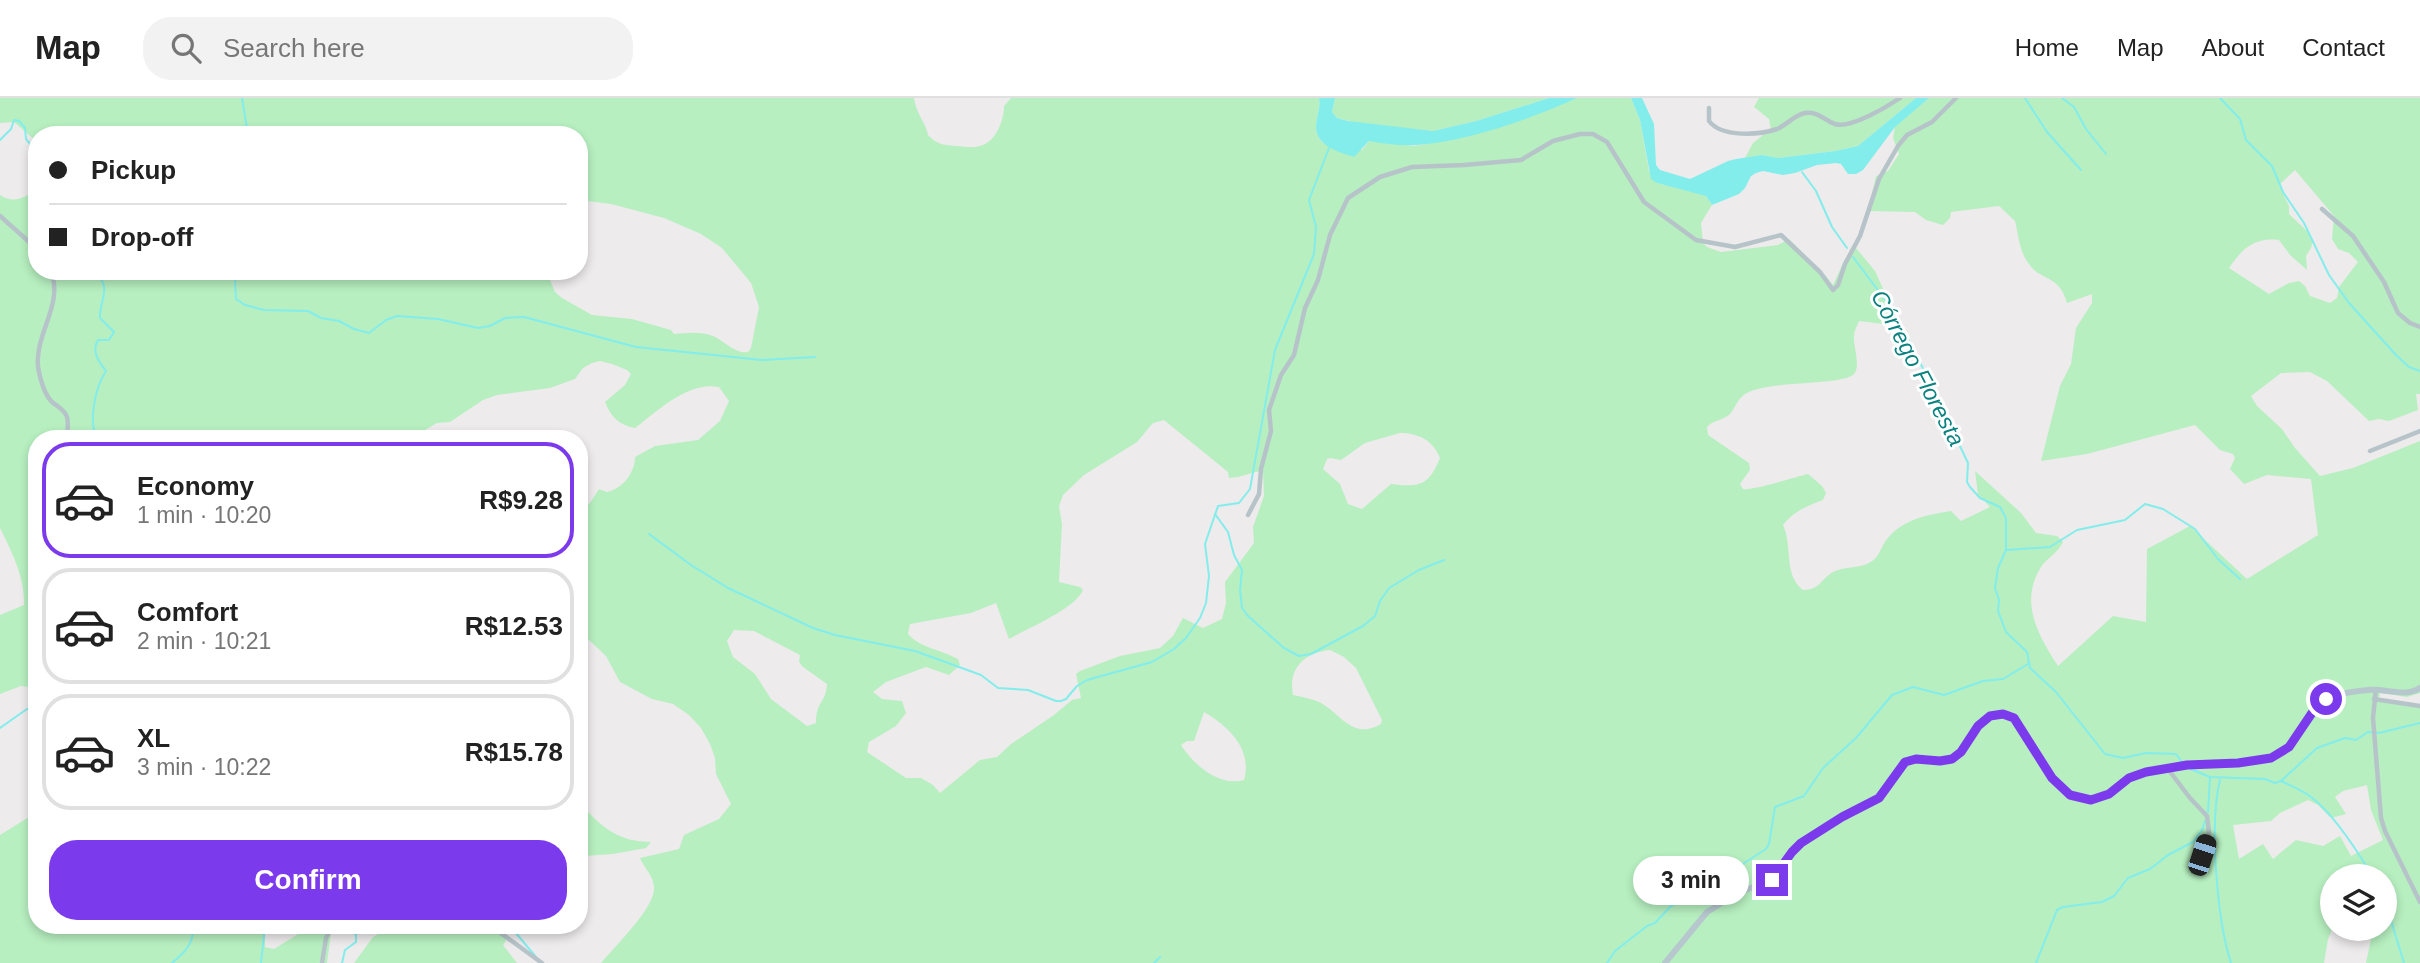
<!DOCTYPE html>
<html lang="en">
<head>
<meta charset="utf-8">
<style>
	:root { --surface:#fff; --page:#f2f2f2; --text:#222; --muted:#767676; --line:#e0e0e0; --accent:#7c3aed }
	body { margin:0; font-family:Arial,sans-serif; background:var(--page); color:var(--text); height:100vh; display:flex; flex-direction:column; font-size:26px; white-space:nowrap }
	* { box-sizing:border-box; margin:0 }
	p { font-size:23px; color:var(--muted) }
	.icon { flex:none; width:38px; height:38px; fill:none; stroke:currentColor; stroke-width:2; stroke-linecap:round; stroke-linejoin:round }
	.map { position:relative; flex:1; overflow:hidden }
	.panel { position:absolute; left:28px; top:332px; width:560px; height:504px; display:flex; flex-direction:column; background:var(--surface); border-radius:28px; box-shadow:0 4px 10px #0003 }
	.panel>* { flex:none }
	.top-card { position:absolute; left:28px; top:28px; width:560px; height:154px; border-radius:28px; box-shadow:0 4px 10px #0003; display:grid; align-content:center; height:154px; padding:0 21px; background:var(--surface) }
	.tools { position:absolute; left:2320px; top:766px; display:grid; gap:14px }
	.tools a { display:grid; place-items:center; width:77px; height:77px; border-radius:50%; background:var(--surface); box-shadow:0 4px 10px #0003; font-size:35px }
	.end { position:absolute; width:32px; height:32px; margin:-16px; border:9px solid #7c3aed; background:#fff; box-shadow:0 0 0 4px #fff }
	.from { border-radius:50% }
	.bubble { position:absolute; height:49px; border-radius:24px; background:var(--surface); box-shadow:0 4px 10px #0003; font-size:23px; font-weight:700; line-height:49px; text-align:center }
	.car { position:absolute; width:21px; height:42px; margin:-21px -10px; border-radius:9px; box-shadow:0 0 5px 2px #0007; background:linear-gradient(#222 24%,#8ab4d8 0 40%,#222 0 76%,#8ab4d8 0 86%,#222 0) }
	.top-card b { display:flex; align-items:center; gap:24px; height:66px; font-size:26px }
	.top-card b+b { border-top:2px solid var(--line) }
	.top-card i { width:18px; height:18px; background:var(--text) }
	ul { padding:12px 0 0; list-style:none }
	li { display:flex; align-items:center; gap:21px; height:116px; margin:0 14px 10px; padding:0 7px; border:4px solid var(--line); border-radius:28px }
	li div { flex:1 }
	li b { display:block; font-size:26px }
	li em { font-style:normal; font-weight:700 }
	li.selected { border-color:var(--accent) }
	li>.icon { width:63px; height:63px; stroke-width:1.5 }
	.cta { display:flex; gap:14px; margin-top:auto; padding:14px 21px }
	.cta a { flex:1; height:80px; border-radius:28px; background:var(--accent); color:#fff; font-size:28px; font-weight:700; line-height:80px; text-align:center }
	header { display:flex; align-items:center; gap:42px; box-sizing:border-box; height:98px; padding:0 35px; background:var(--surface); border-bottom:2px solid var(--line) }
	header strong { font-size:33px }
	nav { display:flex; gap:38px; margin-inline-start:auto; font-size:24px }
	.search { width:490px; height:63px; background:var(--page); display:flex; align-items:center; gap:18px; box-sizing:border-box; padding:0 24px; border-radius:28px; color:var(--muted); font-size:26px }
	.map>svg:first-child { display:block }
	.green { fill:#b7efc0; fill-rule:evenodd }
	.water { fill:#82edeb }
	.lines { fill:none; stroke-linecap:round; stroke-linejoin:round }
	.stream { stroke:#82edeb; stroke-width:2 }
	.minor { stroke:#b6c4c9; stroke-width:4.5 }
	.secondary { stroke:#b6c7ce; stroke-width:6 }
	.route { stroke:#7c3aed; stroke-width:9 }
	.labels { text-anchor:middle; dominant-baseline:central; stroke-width:6; stroke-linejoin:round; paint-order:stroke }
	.water-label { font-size:23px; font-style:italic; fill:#0a8280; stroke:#fff }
</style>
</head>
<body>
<header>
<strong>Map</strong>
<div class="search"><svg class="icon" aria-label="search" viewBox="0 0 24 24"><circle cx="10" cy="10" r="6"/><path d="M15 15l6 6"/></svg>Search here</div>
<nav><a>Home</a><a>Map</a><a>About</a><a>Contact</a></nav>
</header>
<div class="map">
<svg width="2420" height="865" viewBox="0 0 2420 865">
	<rect width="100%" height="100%" fill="#eeebec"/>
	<!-- green -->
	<g class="green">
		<path d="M0,0H914C916,16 927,27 928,37C937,47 944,47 958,48C965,49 973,50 980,48C996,44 1004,22 1004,8L1011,0H1319C1321,10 1316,19 1316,29C1317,54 1345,51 1362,52L1369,43L1414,48L1427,46L1494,31L1577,0H1631L1640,22L1649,73L1657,85L1701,96L1706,98L1712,107L1701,125L1703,145L1707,149L1721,154L1778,147L1789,141L1825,177L1833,187L1845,161L1856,150L1875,173L1900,228L1859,223C1857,228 1854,233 1854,238C1853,248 1861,268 1854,276C1842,288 1771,282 1747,295C1738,299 1736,309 1730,316C1724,322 1713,322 1707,329L1708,337L1749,365L1750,372L1740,386L1743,391C1752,393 1795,379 1808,376L1822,388L1826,395L1823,402C1807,408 1794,413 1783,427C1793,448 1783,477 1803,492C1820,491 1818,485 1830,476C1842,467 1860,472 1872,463C1880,458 1881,448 1887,441C1903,421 1927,417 1951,413L1961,423L1990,409L1978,396L1975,373L2021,415L2036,435L2057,438L2063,444C2058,455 2047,460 2041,469C2019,504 2038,537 2058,568L2113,518L2146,524L2147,451L2190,428L2247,481L2318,437L2311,381L2267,377L2244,386L2230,371L2235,360L2233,356L2220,352L2195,327L2087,356L2041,363L2060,288L2071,266L2076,230L2092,205V196L2067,205C2059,176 2041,184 2029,166C2019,153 2019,139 2015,123L1999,108L1951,114L1950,120L1943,127L1926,122L1915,114L1868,113L1876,78L1888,73L1899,56L1893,40L1895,28L1929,0H2420V296H2416L2418,312L2389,323L2379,321L2369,323L2327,283L2310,274L2281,275L2251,298L2257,308L2282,331L2295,350L2320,378L2353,370L2420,343V595L2407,599L2380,595L2379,601L2420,608V865H2366L2371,841L2376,831H2385V779H2333V829L2328,841L2324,865H601C614,849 656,809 654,789C653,777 644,770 640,760L679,751L684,737L719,721L731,706L716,676L715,660L710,646L701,630L689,617L673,606L652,601L620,584L606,558L588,541L583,514L579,507V411L590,405L599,391L607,394C622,391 635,375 635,359L655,348L698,342L720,323L729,303L719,289C688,283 659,312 635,330C619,327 611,319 605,304L625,287L631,276L627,272L612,266L600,263L592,265L583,270L575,281L550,290L497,297L483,302L450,324L437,325L425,332L421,338L425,341H37V590L21,588L0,596V517L24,507C25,480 12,454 0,430V97C13,106 26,100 37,90V173H512L550,182L555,194L562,200L592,217L632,221L671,232L674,236C688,235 700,233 713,238C725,243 734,256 748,254L751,250L759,209L751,185L722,150L701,136L664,120L611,106L579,102V37H37V44L14,24L0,25ZM2295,72L2334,118L2332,141L2338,151L2349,155L2358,164L2339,189L2337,200L2330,205L2310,198L2305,188L2299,183L2289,185L2269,196L2229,170C2242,151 2254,139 2279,142L2290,157L2307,172L2306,158L2311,150L2313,142L2307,133L2289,116V108L2279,87ZM1164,322L1228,374L1229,380L1238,379L1263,372L1264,398L1253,429L1254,445L1225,484L1226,505L1222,521L1203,530L1183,520L1173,538L1160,550L1120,558L1080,573L1076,576L1081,600L1072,602L1054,617L1011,646L997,659L980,662L940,695L933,687L921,680H906L867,654L869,644L896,628L906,615L902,603L882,601L873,594L886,584L926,569L949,577L960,567L958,561C942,552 920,550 908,536L910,526L971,515L996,505L1009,541C1028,530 1075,511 1083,492L1080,489L1059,484L1062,426L1059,408L1063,397L1084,377L1137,344L1153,325ZM1400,335C1418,335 1433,342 1440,360C1428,389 1419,389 1391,386L1362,411L1348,406L1340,386L1323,371L1327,361L1330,360L1341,362L1365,345ZM734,532L754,533L800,557L799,564L803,569L827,586C826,605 816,603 816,625L807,628L771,601L755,576L733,559L727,543ZM1330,552L1344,559L1356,570L1382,622L1381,626C1353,642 1343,618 1321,605C1313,601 1302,599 1293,597C1288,571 1303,555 1330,552ZM1204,614C1228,628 1253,651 1244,682C1219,689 1194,667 1181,647L1187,643H1194ZM2367,687L2371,712L2383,742L2351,758L2340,738L2323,748L2296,742L2273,761L2263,746L2239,761L2233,727L2271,723L2280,715L2308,702L2318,707L2331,720L2346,716L2335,699L2343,693Z"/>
		<polygon points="1335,0 1549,0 1476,23 1433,33 1361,26 1337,20 1332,14"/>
		<polygon points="1759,0 1916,0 1858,48 1835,53 1778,60 1762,57 1745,60 1753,45 1771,31 1769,21 1754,9"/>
		<path d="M579,704C600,728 618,744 651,744L646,750L613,756L585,758L579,761Z"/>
		<polygon points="37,714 37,828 268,828 265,834 265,849 274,851 311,828 332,828 327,865 0,865 0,737"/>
		<polygon points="404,828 488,828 508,840 503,847 517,865 354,865 373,839 387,831"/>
	</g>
	<!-- water -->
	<g class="water">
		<path d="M1319,0H1335L1332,14L1337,20L1348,23L1433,33L1476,23L1549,0H1577C1530,21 1469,43 1417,47C1402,48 1384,46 1369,43L1354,59C1339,54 1316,48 1316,29C1316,19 1321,10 1319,0Z"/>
		<polygon points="1631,0 1642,0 1654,26 1656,67 1660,72 1690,81 1728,63 1736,61 1762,57 1778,60 1835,53 1858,48 1916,0 1929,0 1895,29 1863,72 1856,76 1848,76 1841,66 1836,65 1817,67 1795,75 1783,77 1763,73 1756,75 1751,78 1745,90 1739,96 1712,107 1706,98 1657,85 1651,81 1640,22"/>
	</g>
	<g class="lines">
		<!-- stream -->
		<g class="stream">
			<polyline points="242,0 248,37"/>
			<polyline points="2025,0 2047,34 2081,72"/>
			<polyline points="2062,0 2074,9 2086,31 2106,56"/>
			<polyline points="2220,0 2240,21 2246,42 2272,68 2283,94 2304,125 2329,177 2349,205 2396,257 2409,269 2420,273"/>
			<polyline points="0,42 11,31 14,22 19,23 25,30 26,41 37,54"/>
			<polyline points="1802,74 1816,93 1832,129 1847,150"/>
			<polyline points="1853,159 1892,211 1916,256 1968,365 1967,384 1970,389 1980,400 2000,409 2006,420 2006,452 1998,470 1995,490 1999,502 1998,513 2006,534 2027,554 2030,570 2056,594 2105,656 2123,660 2146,655 2176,656 2182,664"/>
			<path d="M95,173C113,192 99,201 100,220L114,234L109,242H98C91,254 99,264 106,273C95,290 88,323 97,341"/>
			<polyline points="227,173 235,182 236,201 245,207 264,212 308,213 321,220 339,223 354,231 369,235 386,222 397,218 438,221 478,230 490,228 505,220 524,219 636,249 762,262 815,259"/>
			<polyline points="1215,416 1228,434 1234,457 1242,472 1240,492 1242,510 1248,518 1284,550 1299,558 1311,556 1363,528 1375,518 1380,503 1389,490 1419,472 1444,462"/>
			<polyline points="649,436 691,467 728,490 813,530 835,537 915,553 981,577 998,590 1028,592 1056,603 1061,603 1066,601 1077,588 1087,582 1152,564 1174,551 1186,540 1200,520 1206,505 1209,478 1205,446 1218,408 1239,405 1250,391 1275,252 1314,156 1316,129 1309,102 1329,50"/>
			<polyline points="2007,452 2050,449 2077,432 2125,422 2145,406 2163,411 2195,431 2218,461 2240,481"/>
			<polyline points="0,630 27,611 37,608"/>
			<path d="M2186,669L2210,679L2265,681L2275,685L2281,683C2291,688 2302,692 2311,699C2334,716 2358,754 2373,779"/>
			<path d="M2220,682C2209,725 2217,822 2231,865"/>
			<polyline points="2281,683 2317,650 2345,640 2356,642 2368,634 2379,635 2420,625"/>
			<polyline points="2208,714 2210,680"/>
			<polyline points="2385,803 2404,865"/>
			<polyline points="345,828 355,836"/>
			<polyline points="510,828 536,859"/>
			<polyline points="357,835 370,828"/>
			<path d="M172,865C185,854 194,846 193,828"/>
			<polyline points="261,865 265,828"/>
			<polyline points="342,865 345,852 356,844 356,836"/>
			<polyline points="1154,865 1160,859"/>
			<polyline points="1607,865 1615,853 1647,828 1655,825 1671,808 1693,798 1766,751 1769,746 1775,709 1804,698 1823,670 1856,640 1892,597 1913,589 1944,597 1983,583 2003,581 2028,566"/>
			<polyline points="2036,865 2057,812 2063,809 2102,804 2114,798 2128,780 2150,771 2168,757 2193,744 2202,732 2205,723"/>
		</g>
		<!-- minor -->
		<g class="minor">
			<path d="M1709,10V23C1722,40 1759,37 1777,31C1787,27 1794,17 1805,15C1818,13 1824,22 1835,26C1850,31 1887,9 1900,0"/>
			<polyline points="2322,111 2353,138 2384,184 2398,215 2410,225 2420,229"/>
			<polyline points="0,118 37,151"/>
			<path d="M51,173C64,207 35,234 38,269C40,280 44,296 52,304C58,309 65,312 67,319C69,326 67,334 67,341"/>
			<polyline points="2370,353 2420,333"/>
			<polyline points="1248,417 1259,396 1261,371 1271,333 1269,312 1281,277 1294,257 1305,210 1318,182 1330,137 1348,100 1380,79 1412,69 1464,67 1521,62 1553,43 1580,36 1593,36 1607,44 1644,104 1696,142 1735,149 1781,137 1820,174 1833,192 1838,187 1845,166 1860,138 1879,81 1898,48 1907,37 1932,24 1956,0"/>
			<polyline points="2376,591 2373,620 2381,720 2385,733 2420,804"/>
			<polyline points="2374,601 2420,608"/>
			<polyline points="2168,671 2190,700 2207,718 2209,734 2202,757"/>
			<polyline points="491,828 542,865"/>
			<polyline points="322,865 326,840 332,828"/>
		</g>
		<!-- secondary -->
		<path class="secondary" d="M1665,865L1707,814L1740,794L1772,782L1792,754L1801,745L1842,719L1879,700L1905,664C1920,657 1937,667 1952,660C1973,651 1973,616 2001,616C2033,615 2039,698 2087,702C2106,703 2112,689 2128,680C2133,677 2141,675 2148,674C2166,670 2186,667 2206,665C2231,664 2261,668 2283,654C2304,640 2306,607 2332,599C2343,595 2356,593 2368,592C2385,590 2406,600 2420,590"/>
	</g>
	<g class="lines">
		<!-- route -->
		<polyline class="route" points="1772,782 1792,754 1801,745 1842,719 1879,700 1905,664 1916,661 1940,663 1952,661 1961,654 1978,628 1990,618 2003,616 2014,620 2052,680 2070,697 2091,702 2109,696 2129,680 2146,674 2187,667 2238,665 2271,660 2289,649 2314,612 2326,601"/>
	</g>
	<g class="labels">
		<!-- water labels -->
		<g class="water-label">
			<text transform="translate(1918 270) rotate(62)">Córrego Floresta</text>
		</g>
	</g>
</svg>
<div class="tools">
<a><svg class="icon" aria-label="layers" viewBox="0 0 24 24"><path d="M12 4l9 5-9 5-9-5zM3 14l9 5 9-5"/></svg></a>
</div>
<i class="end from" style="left:2326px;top:601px"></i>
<i class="end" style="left:1772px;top:782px"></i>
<div class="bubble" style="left:1633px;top:758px;width:116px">3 min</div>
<i class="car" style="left:2202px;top:757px;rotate:18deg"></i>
<div class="top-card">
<b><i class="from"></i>Pickup</b>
<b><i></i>Drop-off</b>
</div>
<section class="panel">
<ul>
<li class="selected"><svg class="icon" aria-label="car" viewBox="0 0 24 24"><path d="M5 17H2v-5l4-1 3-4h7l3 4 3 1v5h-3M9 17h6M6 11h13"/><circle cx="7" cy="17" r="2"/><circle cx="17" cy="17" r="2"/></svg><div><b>Economy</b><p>1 min · 10:20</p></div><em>R$9.28</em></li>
<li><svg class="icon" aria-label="car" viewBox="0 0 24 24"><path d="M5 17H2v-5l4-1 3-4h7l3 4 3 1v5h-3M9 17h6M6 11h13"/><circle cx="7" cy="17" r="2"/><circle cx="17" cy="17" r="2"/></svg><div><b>Comfort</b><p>2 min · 10:21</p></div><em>R$12.53</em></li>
<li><svg class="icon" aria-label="car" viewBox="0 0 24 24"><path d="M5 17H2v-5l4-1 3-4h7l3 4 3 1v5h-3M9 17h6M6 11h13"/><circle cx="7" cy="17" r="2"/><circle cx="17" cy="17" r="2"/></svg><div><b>XL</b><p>3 min · 10:22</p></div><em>R$15.78</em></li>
</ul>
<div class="cta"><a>Confirm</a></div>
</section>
</div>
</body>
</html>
